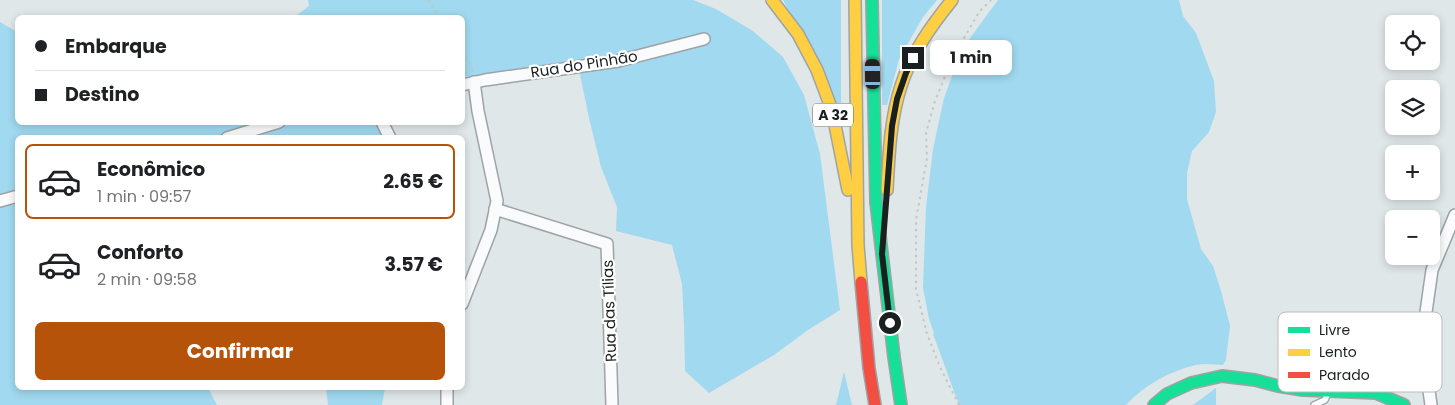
<!DOCTYPE html>
<html lang="pt">
<head>
<meta charset="utf-8">
<style>
	:root { --surface:#fff; --page:#f2f2f2; --text:#202124; --muted:#757577; --line:#e0e0e0; --accent:#b45309 }
	body { margin:0; font-family:Poppins,sans-serif; background:var(--page); color:var(--text); height:100vh; display:flex; flex-direction:column; font-size:19px; white-space:nowrap }
	* { box-sizing:border-box; margin:0 }
	p { font-size:16px; color:var(--muted) }
	.icon { flex:none; width:28px; height:28px; fill:none; stroke:currentColor; stroke-width:2; stroke-linecap:round; stroke-linejoin:round }
	.map { position:relative; flex:1; overflow:hidden }
	.sheet { position:absolute; left:15px; top:135px; width:450px; height:255px; display:flex; flex-direction:column; background:var(--surface); border-radius:8px; box-shadow:0 2px 8px #0003 }
	.sheet>* { flex:none }
	.hud { position:absolute; left:15px; top:15px; width:450px; height:110px; border-radius:8px; box-shadow:0 2px 8px #0003; display:grid; align-content:center; height:110px; padding:0 20px; background:var(--surface) }
	.tools { position:absolute; left:1385px; top:15px; display:grid; gap:10px }
	.tools a { display:grid; place-items:center; width:55px; height:55px; border-radius:8px; background:var(--surface); box-shadow:0 2px 8px #0003; font-size:25px }
	.end { position:absolute; width:22px; height:22px; margin:-11px; border:6px solid #1a1f20; background:#fff; box-shadow:0 0 0 2px #fff }
	.from { border-radius:50% }
	.bubble { position:absolute; height:35px; border-radius:8px; background:var(--surface); box-shadow:0 2px 8px #0003; font-size:16px; font-weight:700; line-height:35px; text-align:center }
	.car { position:absolute; width:15px; height:30px; margin:-15px -8px; border-radius:6px; box-shadow:0 0 4px 1px #0007; background:linear-gradient(#222 24%,#8ab4d8 0 40%,#222 0 76%,#8ab4d8 0 86%,#222 0) }
	.hud b { display:flex; align-items:center; gap:18px; height:48px; font-size:19px }
	.hud b+b { border-top:1px solid var(--line) }
	.hud i { width:12px; height:12px; background:var(--text) }
	ul { padding:9px 0 0; list-style:none }
	li { display:flex; align-items:center; gap:15px; height:75px; margin:0 10px 8px; padding:0 10px; border:2px solid transparent; border-radius:8px }
	li div { flex:1 }
	li b { display:block; font-size:19px }
	li em { font-style:normal; font-weight:700 }
	li.current { border-color:var(--accent) }
	li>.icon { width:45px; height:45px; stroke-width:1.5 }
	.button { display:flex; gap:10px; margin-top:auto; padding:10px 20px }
	.button a { flex:1; height:58px; border-radius:8px; background:var(--accent); color:#fff; font-size:20px; font-weight:700; line-height:58px; text-align:center }
	.map>svg:first-child { display:block }
	.green { fill:#a0d9f0 }
	.lines { fill:none; stroke-linecap:round; stroke-linejoin:round }
	.lane-casing { stroke:#9ea3a5; stroke-width:8 }
	.street-casing { stroke:#9ea3a5; stroke-width:14 }
	.fast-casing { stroke:#9ea3a5; stroke-width:14 }
	.slow-casing { stroke:#9ea3a5; stroke-width:14 }
	.jam-casing { stroke:#9ea3a5; stroke-width:14 }
	.path { stroke:#c4c7c8; stroke-width:2; stroke-dasharray:2.5 4; stroke-linecap:butt }
	.lane { stroke:#fafbfc; stroke-width:5.5 }
	.street { stroke:#fafbfc; stroke-width:11 }
	.fast { stroke:#16e098; stroke-width:11 }
	.slow { stroke:#ffcf43; stroke-width:11 }
	.jam { stroke:#f24e42; stroke-width:11 }
	.route { stroke:#1a1f20; stroke-width:6 }
	.labels { text-anchor:middle; dominant-baseline:central; stroke-width:4.5; stroke-linejoin:round; paint-order:stroke }
	.shield { fill:#fff; stroke:#5f6263; stroke-width:1 }
	.shield-label { font-size:14px; font-weight:bold; fill:#1a1f20 }
	.street-label { font-size:15px; fill:#1a1f20; stroke:#fff }
	.key { fill:#fff; stroke:#babcbc; stroke-width:1 }
	.key-label { font-size:14px; fill:#1a1f20 }
</style>
</head>
<body>
<div class="map">
<svg width="1455" height="405" viewBox="0 0 1455 405">
	<rect width="100%" height="100%" fill="#e0e7e9"/>
	<!-- green -->
	<g class="green">
		<polygon points="308,0 693,0 716,9 753,31 783,57 804,95 820,154 840,310 808,330 774,355 709,393 685,371 684,325 682,284 672,245 616,231 617,207 601,167 589,118 577,60 463,77 462,18 293,18 309,6"/>
		<polygon points="783,0 841,0 841,116"/>
		<polygon points="882,0 937,0 923,17 899,59 887,105 882,105"/>
		<path d="M998,0H1179L1183,16L1196,33L1214,81L1216,112L1209,132L1192,151L1187,173V199L1201,249L1213,266L1221,291L1230,326L1226,360L1223,365C1215,365 1205,363 1196,365C1170,371 1144,385 1126,405H959L933,334L934,333L929,319L923,288L926,207L933,149L944,98L962,49Z"/>
		<polygon points="0,22 17,32 18,122 379,123 384,137 18,138 18,388 208,388 217,405 0,405"/>
		<polygon points="844,372 852,405 836,405"/>
		<polygon points="326,388 385,388 382,405 328,405"/>
		<polygon points="1216,388 1216,405 1193,405"/>
	</g>
	<g class="lines">
		<!-- lane casing -->
		<g class="lane-casing">
			<polyline id="lane" points="1314,405 1325,400 1328,393"/>
		</g>
		<!-- street casing -->
		<g class="street-casing">
			<g id="street">
				<polyline points="462,85 485,80 618,61 704,39"/>
				<polyline points="382,122 390,138"/>
				<polyline points="227,138 279,122"/>
				<polyline points="0,201 18,196"/>
				<polyline points="495,209 607,244 612,405"/>
				<polyline points="462,304 491,230 497,201 478,111 474,82"/>
				<polyline points="447,405 447,388"/>
				<polyline points="1431,405 1422,340 1432,270 1455,215"/>
			</g>
		</g>
		<!-- fast casing -->
		<g class="fast-casing">
			<g id="fast">
				<polyline points="872,0 876,202 894,357 901,405"/>
				<polyline points="1154,405 1167,394 1191,383 1222,376 1255,380 1278,386 1303,390 1376,393 1404,405"/>
			</g>
		</g>
		<!-- slow casing -->
		<g class="slow-casing">
			<g id="slow">
				<polyline points="772,0 798,34 817,70 832,110 848,190"/>
				<polyline points="855,0 858,245 861,282"/>
				<path d="M887,190C889,155 890,120 901,86C911,54 931,26 952,0"/>
			</g>
		</g>
		<!-- jam casing -->
		<g class="jam-casing">
			<polyline id="jam" points="861,282 869,368 875,405"/>
		</g>
		<!-- path -->
		<g class="path">
			<polyline points="428,0 440,18"/>
			<polyline points="462,52 471,66 473,72"/>
			<polyline points="959,405 940,367 927,334 916,289 916,220 927,158 926,133 935,101 953,57 979,12 991,0"/>
		</g>
		<!-- lane -->
		<use href="#lane" class="lane"/>
		<!-- street -->
		<use href="#street" class="street"/>
		<!-- fast -->
		<use href="#fast" class="fast"/>
		<!-- slow -->
		<use href="#slow" class="slow"/>
		<!-- jam -->
		<use href="#jam" class="jam"/>
	</g>
	<g class="lines">
		<!-- route -->
		<polyline class="route" points="890,323 882,254 892,126 897,99 906,73 913,58"/>
	</g>
	<g class="labels">
		<!-- shield labels -->
		<rect class="shield" x="813" y="103.5" width="40" height="23" rx="4"/>
		<g class="shield-label">
			<text x="833" y="115">A 32</text>
		</g>
		<!-- street labels -->
		<g class="street-label">
			<text transform="translate(584 64) rotate(-9)">Rua do Pinhão</text>
			<text transform="translate(609 311) rotate(-92)">Rua das Tílias</text>
		</g>
	</g>
	<!-- legend -->
	<rect x="1278" y="312" width="164" height="80" rx="8" class="key"/>
	<rect x="1288" y="327" width="22" height="6" fill="#16e098"/>
	<rect x="1288" y="349" width="22" height="7" fill="#ffcf43"/>
	<rect x="1288" y="372" width="22" height="6" fill="#f24e42"/>
	<g class="key-label">
		<text x="1319" y="335">Livre</text>
		<text x="1319" y="357">Lento</text>
		<text x="1319" y="380">Parado</text>
	</g>
</svg>
<div class="tools">
<a><svg class="icon" aria-label="locate" viewBox="0 0 24 24"><circle cx="12" cy="12" r="6"/><path d="M12 2v4M12 18v4M2 12h4M18 12h4"/></svg></a>
<a><svg class="icon" aria-label="layers" viewBox="0 0 24 24"><path d="M12 4l9 5-9 5-9-5zM3 14l9 5 9-5"/></svg></a>
<a>+</a>
<a>−</a>
</div>
<i class="end from" style="left:890px;top:323px"></i>
<i class="end" style="left:913px;top:58px"></i>
<div class="bubble" style="left:930px;top:40px;width:82px">1 min</div>
<i class="car" style="left:873px;top:74px;rotate:359deg"></i>
<div class="hud">
<b><i class="from"></i>Embarque</b>
<b><i></i>Destino</b>
</div>
<section class="sheet">
<ul>
<li class="current"><svg class="icon" aria-label="car" viewBox="0 0 24 24"><path d="M5 17H2v-5l4-1 3-4h7l3 4 3 1v5h-3M9 17h6M6 11h13"/><circle cx="7" cy="17" r="2"/><circle cx="17" cy="17" r="2"/></svg><div><b>Econômico</b><p>1 min · 09:57</p></div><em>2.65 €</em></li>
<li><svg class="icon" aria-label="car" viewBox="0 0 24 24"><path d="M5 17H2v-5l4-1 3-4h7l3 4 3 1v5h-3M9 17h6M6 11h13"/><circle cx="7" cy="17" r="2"/><circle cx="17" cy="17" r="2"/></svg><div><b>Conforto</b><p>2 min · 09:58</p></div><em>3.57 €</em></li>
</ul>
<div class="button"><a>Confirmar</a></div>
</section>
</div>
</body>
</html>
